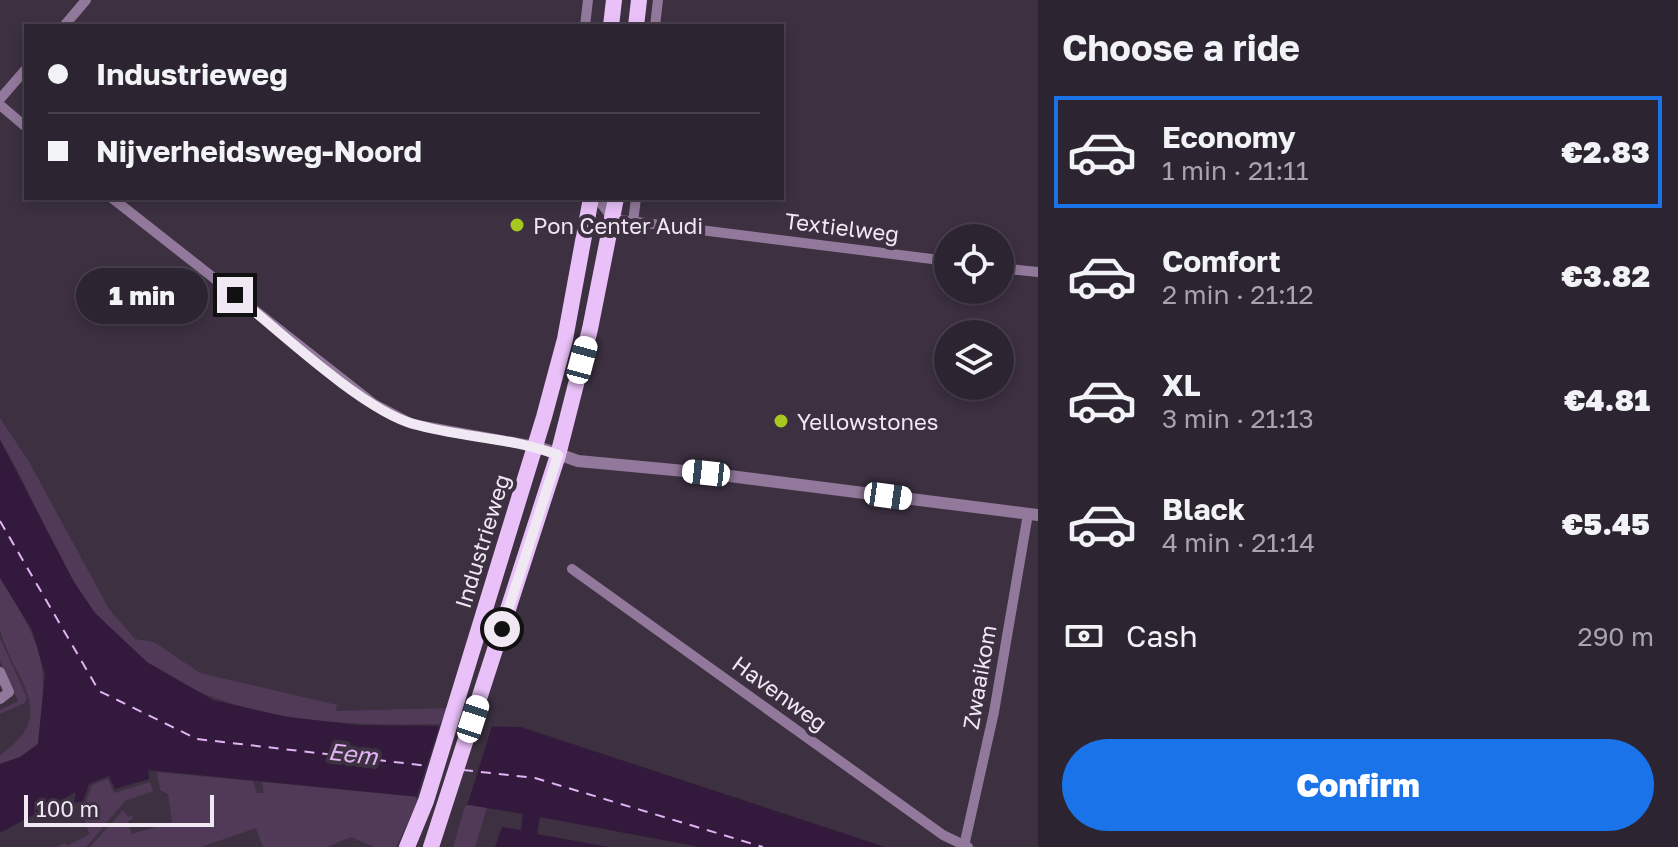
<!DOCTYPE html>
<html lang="en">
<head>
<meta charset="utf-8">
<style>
	:root { --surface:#2d2431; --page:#352c39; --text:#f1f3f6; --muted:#a7a4ab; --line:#48414d; --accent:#1a73e8 }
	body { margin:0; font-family:"Golos Text",sans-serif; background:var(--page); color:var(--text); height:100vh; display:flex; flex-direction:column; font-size:30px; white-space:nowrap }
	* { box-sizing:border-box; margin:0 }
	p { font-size:26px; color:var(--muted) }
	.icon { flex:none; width:44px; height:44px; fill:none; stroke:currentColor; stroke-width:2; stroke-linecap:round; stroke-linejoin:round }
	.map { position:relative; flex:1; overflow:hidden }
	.details { display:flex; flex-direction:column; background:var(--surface); width:640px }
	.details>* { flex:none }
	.banner { position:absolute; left:24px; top:24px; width:760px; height:176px; border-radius:0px; box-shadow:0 4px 12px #0003,0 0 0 2px var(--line); display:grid; align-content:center; height:176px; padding:0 24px; background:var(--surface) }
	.controls { position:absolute; left:934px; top:224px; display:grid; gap:16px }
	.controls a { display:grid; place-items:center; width:80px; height:80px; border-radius:50%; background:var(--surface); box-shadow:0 4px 12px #0003,0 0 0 2px var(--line); font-size:40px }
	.scale { position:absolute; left:24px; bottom:20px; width:190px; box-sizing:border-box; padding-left:8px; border:4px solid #f0e8f3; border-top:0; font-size:22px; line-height:28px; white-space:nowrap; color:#f0e8f3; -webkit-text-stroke:6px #3c3041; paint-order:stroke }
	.end { position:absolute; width:36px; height:36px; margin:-18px; border:10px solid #f0e8f3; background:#111; box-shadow:0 0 0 4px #111 }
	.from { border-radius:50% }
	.bubble { position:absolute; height:56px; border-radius:28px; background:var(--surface); box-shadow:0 4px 12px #0003,0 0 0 2px var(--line); font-size:26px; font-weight:800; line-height:56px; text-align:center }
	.car { position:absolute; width:24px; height:48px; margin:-24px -12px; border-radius:10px; box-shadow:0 0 6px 2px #0007; background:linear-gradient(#fff 24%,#345 0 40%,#fff 0 76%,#345 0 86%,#fff 0) }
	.banner b { display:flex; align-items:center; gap:28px; height:76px; font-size:30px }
	.banner b+b { border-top:2px solid var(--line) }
	.banner i { width:20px; height:20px; background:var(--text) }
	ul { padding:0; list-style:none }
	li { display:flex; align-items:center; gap:24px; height:112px; margin:0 16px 12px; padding:0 8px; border:4px solid transparent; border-radius:0px }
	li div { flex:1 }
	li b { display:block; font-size:30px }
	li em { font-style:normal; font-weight:800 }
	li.selected { border-color:var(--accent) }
	li>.icon { width:72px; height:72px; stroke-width:1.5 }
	h2 { padding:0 24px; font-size:36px; line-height:96px }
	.pay { display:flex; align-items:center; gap:20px; height:88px; padding:0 24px; font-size:30px }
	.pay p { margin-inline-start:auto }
	.button { display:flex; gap:16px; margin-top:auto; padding:16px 24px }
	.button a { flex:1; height:92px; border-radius:48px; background:var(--accent); color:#fff; font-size:32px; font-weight:800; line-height:92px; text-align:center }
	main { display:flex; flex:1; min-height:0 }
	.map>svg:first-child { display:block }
	.green { fill:#503a58 }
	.water { fill:#33193b }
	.pier { fill:#3c3041 }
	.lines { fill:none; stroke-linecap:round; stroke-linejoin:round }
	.ferry { stroke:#e1b3f2; stroke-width:2; stroke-dasharray:10 8; stroke-linecap:butt }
	.minor { stroke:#92799b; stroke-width:10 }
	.tertiary { stroke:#92799b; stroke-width:12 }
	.primary { stroke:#e9c0f8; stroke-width:16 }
	.route { stroke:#f0e8f3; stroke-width:10 }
	.poi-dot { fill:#a7c81f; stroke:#3c3041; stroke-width:3 }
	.labels { text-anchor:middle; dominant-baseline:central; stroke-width:8; stroke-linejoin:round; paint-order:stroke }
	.poi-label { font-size:22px; fill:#f0e8f3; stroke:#3c3041; text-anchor:start }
	.street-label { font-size:22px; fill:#f0e8f3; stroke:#3c3041 }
	.water-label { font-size:24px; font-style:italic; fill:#e1b3f2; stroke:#3c3041 }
</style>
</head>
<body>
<main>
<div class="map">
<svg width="1038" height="847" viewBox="0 0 1038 847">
	<rect width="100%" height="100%" fill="#3c3041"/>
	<!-- green -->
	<g class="green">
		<path d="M0,418L28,460L109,609L135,639L154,642L200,673L337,705L336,711L448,708L444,724C312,727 170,719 86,601C51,551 32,491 0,440Z"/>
		<path d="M0,578C44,648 49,661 38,744L20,757L0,764V755C63,713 11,678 0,629C0,613 0,594 0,578Z"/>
		<polygon points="0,638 27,698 25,703 0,714 0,710 18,701 0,661"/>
		<polygon points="157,772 253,781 257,793 264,793 262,782 420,797 396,847 374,847 351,837 327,847 263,847 256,828 201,847 90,847 123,810 128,817 132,815 133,819 128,821 132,834 172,822 168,794 160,790"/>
		<path d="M108,779L114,793L150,782L153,791L125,801L86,847H57L65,843L67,846L90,834C80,814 85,804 92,785Z"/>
		<polygon points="466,803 487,808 475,847 453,847"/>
	</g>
	<!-- water -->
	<polygon class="water" points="0,440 74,582 95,613 147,662 213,700 287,717 358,725 521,727 885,847 700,847 540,817 537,834 609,847 495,847 502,827 521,830 523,814 420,797 148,770 149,779 115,789 109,776 89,784 82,804 74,802 76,792 0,833 0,764 20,757 38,744 45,674 32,630 0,578"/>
	<!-- pier -->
	<polygon class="pier" points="494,720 467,806 416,799 441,721"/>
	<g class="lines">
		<!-- ferry -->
		<g class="ferry">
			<polyline points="0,521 99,691 197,739 429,766"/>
			<polyline points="463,770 535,778 763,847"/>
		</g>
		<!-- minor -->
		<g class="minor">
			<polyline points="64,26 86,0"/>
			<polyline points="585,26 588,0"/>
			<polyline points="655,26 658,0"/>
			<polyline points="0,99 26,69"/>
			<polyline points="0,105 26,127"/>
			<polyline points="112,198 374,404 412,424 535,446"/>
			<polyline points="597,198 613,219 948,261"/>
			<polyline points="633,222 636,198"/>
			<polyline points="1000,268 1038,272"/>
			<polyline points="572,569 943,835 968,847"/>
			<polyline points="0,672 9,692 0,699"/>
			<polyline points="964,846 994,712 1028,514"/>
		</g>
		<!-- tertiary -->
		<polyline class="tertiary" points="535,446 578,461 706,473 1038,515"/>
		<!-- primary -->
		<g class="primary">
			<polyline points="611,26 614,0"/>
			<polyline points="636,26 639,0"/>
			<polyline points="407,847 426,801 544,417 565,339 591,198"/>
			<polyline points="431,847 558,455 590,329 616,198"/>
		</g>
	</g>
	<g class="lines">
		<!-- route -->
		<path class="route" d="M235,295C278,330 364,411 414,424C461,438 511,437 558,455L502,629"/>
	</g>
	<!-- markers -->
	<g class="poi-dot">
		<circle cx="517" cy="225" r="8"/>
		<circle cx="781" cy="421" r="8"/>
	</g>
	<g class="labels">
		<!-- poi labels -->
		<g class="poi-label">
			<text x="533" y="225">Pon Center Audi</text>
			<text x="797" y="421">Yellowstones</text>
		</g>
		<!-- street labels -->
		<g class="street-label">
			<text transform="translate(842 227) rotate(7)">Textielweg</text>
			<text transform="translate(482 541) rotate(-73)">Industrieweg</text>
			<text transform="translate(979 677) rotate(-80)">Zwaaikom</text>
			<text transform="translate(780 693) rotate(36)">Havenweg</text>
		</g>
		<!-- water labels -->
		<g class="water-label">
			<text transform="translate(353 753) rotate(7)">Eem</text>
		</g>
	</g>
</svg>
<div class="controls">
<a><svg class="icon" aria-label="locate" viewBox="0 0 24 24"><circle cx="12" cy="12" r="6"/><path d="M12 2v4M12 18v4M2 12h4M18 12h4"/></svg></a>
<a><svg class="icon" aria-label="layers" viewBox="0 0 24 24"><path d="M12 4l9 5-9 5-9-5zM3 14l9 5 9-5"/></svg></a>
</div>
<div class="scale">100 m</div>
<i class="end from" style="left:502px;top:629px"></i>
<i class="end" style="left:235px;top:295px"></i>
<div class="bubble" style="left:76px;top:268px;width:132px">1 min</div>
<i class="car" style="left:582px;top:360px;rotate:15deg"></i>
<i class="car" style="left:706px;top:473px;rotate:276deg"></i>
<i class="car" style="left:888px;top:496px;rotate:98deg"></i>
<i class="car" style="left:473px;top:719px;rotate:18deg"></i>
<div class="banner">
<b><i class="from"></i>Industrieweg</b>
<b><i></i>Nijverheidsweg-Noord</b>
</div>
</div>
<section class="details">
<h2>Choose a ride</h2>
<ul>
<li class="selected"><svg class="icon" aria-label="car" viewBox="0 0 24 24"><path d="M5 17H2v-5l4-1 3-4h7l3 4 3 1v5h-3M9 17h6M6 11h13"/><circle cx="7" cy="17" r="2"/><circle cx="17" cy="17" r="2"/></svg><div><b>Economy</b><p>1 min · 21:11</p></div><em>€2.83</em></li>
<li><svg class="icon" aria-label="car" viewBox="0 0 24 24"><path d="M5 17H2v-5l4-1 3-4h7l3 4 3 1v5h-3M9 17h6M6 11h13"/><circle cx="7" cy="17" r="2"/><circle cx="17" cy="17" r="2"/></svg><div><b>Comfort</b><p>2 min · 21:12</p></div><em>€3.82</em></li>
<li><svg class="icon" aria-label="car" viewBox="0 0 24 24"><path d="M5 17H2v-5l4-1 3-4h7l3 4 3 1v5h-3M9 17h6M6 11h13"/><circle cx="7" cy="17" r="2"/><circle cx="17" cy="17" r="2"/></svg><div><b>XL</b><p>3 min · 21:13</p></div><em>€4.81</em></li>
<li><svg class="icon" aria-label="car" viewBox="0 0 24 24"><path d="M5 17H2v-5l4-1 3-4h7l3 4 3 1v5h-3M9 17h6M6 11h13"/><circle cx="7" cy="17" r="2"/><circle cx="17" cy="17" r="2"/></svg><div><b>Black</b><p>4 min · 21:14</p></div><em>€5.45</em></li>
</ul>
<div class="pay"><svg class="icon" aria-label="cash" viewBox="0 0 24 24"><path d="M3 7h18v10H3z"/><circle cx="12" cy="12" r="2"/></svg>Cash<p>290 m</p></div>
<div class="button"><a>Confirm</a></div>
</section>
</main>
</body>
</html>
